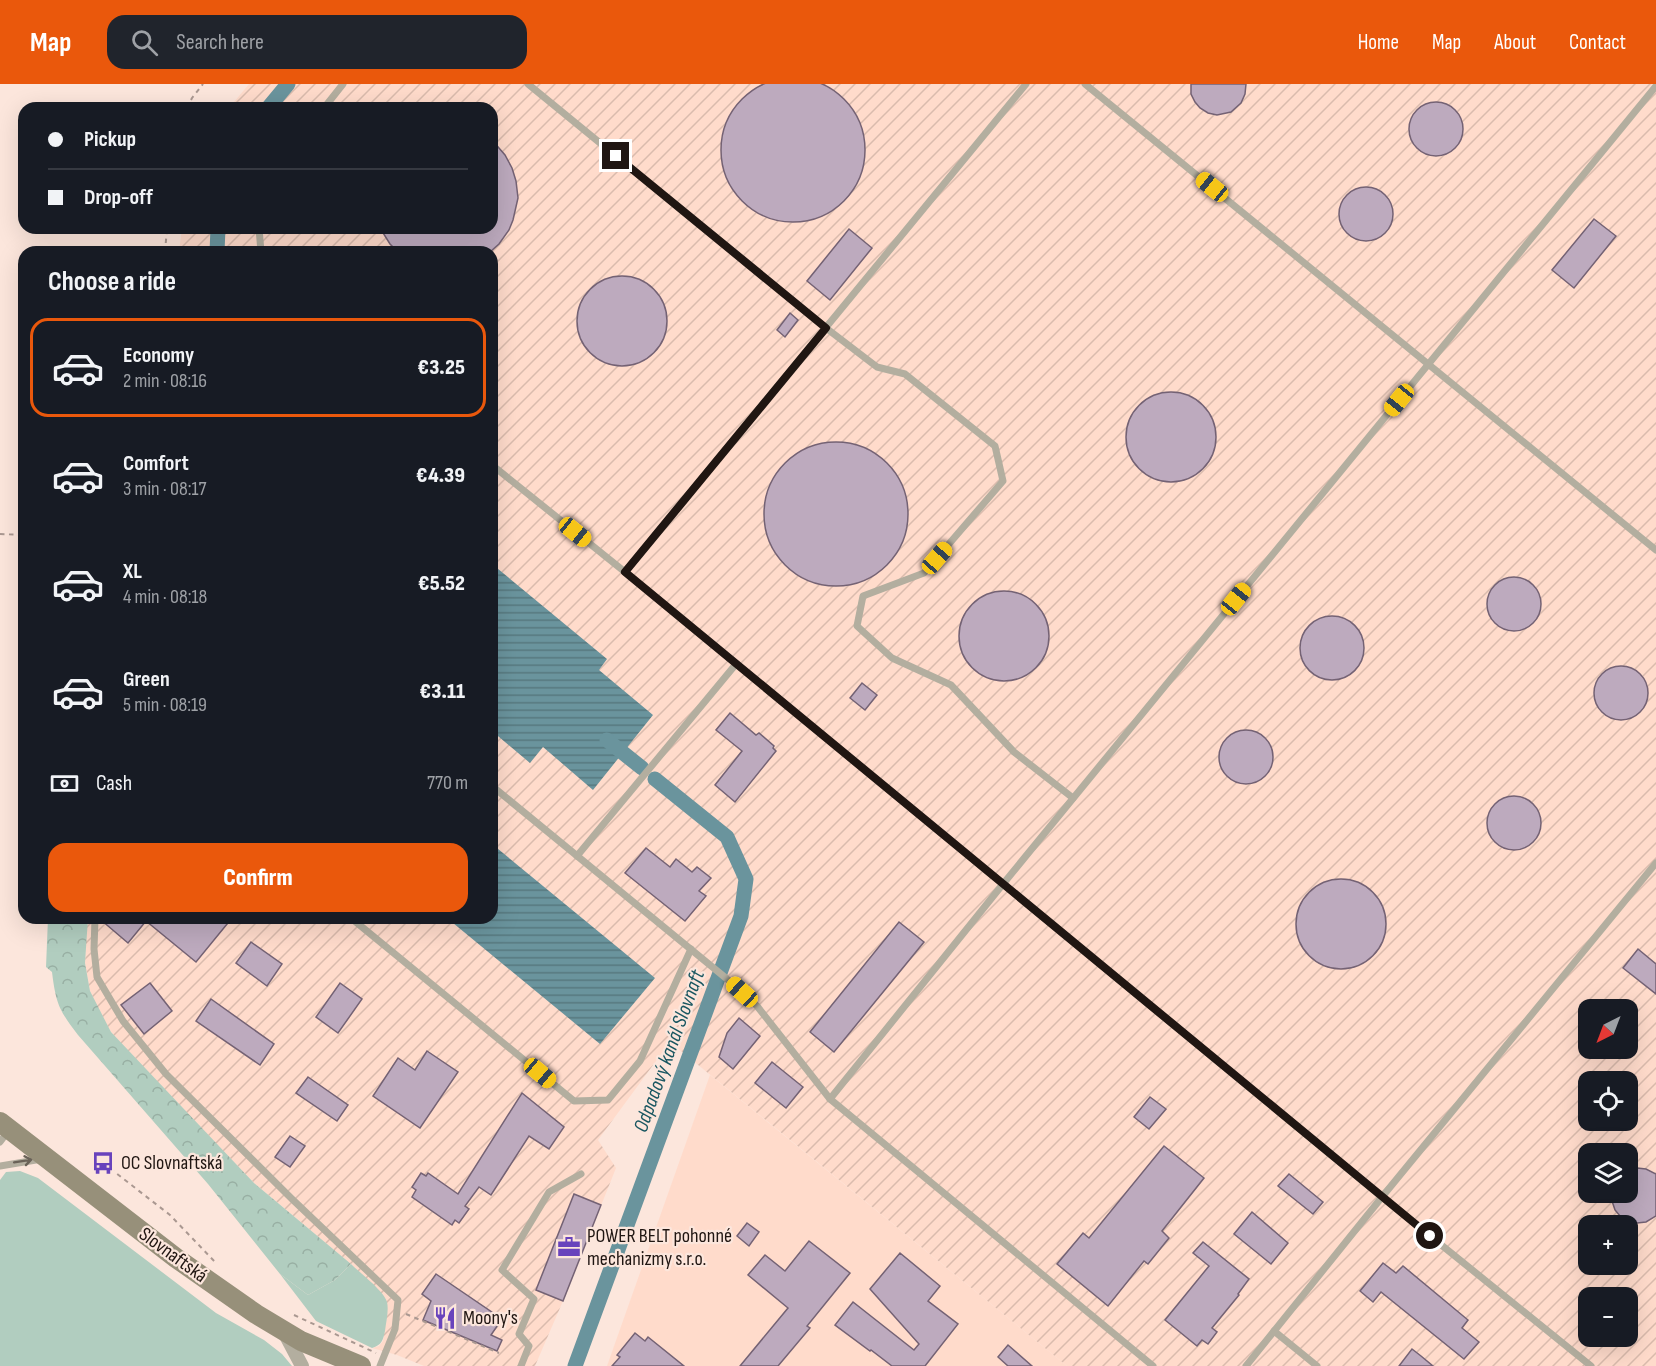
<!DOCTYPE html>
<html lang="en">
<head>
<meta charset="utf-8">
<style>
	:root { --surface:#171b24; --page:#20242c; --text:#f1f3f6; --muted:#9ea1a6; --line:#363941; --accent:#ea580c }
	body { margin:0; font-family:"Sofia Sans Condensed",sans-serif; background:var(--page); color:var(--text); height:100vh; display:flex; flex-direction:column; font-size:22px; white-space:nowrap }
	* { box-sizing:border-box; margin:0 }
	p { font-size:20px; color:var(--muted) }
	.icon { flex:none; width:33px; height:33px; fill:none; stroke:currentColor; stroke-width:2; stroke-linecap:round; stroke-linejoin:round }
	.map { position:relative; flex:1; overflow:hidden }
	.drawer { position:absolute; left:18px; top:162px; width:480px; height:678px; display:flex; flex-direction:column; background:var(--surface); border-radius:18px; box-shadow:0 6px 24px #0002 }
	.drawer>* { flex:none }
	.top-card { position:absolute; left:18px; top:18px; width:480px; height:132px; border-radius:18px; box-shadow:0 6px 24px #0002; display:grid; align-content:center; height:132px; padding:0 30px; background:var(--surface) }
	.needle { width:39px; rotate:222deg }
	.fabs { position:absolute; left:1578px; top:915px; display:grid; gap:12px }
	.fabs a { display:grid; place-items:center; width:60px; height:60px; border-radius:12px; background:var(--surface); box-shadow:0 6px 24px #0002; font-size:30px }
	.end { position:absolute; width:27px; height:27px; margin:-14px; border:8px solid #201612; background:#fff; box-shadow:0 0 0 3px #fff }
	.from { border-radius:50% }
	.car { position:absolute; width:18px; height:36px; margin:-18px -9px; border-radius:8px; box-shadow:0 0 4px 2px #0007; background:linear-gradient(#f5c518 24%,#345 0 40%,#f5c518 0 76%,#345 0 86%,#f5c518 0) }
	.top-card b { display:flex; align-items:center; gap:21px; height:57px; font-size:22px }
	.top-card b+b { border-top:2px solid var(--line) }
	.top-card i { width:15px; height:15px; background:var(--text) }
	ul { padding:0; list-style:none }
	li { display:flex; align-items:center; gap:18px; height:99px; margin:0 12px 9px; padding:0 18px; border:3px solid transparent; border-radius:18px }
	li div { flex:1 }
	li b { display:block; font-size:22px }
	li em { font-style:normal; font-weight:800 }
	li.on { border-color:var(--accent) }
	li>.icon { width:54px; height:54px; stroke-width:1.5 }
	h2 { padding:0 30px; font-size:27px; line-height:72px }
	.pay { display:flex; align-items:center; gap:15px; height:66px; padding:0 30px; font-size:22px }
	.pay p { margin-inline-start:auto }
	.primary-button { display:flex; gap:12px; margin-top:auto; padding:12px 30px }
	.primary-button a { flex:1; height:69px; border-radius:18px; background:var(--accent); color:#fff; font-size:24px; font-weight:800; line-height:69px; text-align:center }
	header { display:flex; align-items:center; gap:36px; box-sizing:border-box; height:84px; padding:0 30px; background:var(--accent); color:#fff }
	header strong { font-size:28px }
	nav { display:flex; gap:33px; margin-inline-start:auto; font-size:21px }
	.search { width:420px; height:54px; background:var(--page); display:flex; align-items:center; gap:15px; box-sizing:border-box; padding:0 21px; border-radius:18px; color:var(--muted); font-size:22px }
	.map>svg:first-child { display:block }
	.built { fill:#ffdbcb }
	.industrial { fill:url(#industrial-furrows); fill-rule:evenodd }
	.grass { fill:#b1cdbf }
	.forest { fill:url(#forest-crowns) }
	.water { fill:url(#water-rules) }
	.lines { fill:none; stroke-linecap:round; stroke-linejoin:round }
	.canal { stroke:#6a949d; stroke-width:15 }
	.building { fill:#bdaabe; stroke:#746274; stroke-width:1.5 }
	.path { stroke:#aa9891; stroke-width:2; stroke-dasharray:4.5 4.5; stroke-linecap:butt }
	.service { stroke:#b3ae9f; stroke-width:7 }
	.minor { stroke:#b3ae9f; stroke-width:14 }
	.secondary { stroke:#97907a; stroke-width:20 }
	.oneway { stroke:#6a6258 }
	.route { stroke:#201612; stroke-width:8 }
	.labels { text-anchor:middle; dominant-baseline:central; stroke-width:4.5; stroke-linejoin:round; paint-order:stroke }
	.poi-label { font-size:20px; fill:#201612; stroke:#fce6dc; text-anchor:start }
	.street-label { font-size:20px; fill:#201612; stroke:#fce6dc }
	.water-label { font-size:21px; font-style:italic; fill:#1a5761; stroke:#fce6dc }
</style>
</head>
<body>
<header>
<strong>Map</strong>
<div class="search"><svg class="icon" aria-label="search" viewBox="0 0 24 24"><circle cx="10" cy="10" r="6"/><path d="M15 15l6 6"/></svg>Search here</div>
<nav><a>Home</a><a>Map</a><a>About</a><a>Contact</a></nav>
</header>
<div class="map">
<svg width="1656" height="1282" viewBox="0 0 1656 1282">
	<defs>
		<pattern id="industrial-furrows" width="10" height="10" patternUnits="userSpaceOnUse" patternTransform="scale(1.5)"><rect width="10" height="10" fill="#ffdbcb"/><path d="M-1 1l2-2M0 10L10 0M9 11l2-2" fill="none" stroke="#dabbad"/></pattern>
		<pattern id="forest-crowns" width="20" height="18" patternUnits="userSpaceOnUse" patternTransform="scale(1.5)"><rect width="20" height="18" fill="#b1cdbf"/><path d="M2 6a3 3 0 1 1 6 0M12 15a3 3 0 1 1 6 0" fill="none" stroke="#98afa3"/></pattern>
		<pattern id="water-rules" width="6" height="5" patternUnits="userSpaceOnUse" patternTransform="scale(1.5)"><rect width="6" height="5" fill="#6a949d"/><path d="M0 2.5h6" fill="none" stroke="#57787f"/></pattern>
	</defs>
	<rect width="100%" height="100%" fill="#fce6dc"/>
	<!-- built -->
	<polygon class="built" points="710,991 1067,1282 607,1282"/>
	<!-- industrial -->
	<path class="industrial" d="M249,0H1656V1282H1067L670,958L598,1056L616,1084L563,1217L535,1282H424L397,1271L372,1264L379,1262L383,1257L387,1229L382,1210L351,1180L254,1099L125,964L111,948L97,923L90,907L85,879L87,834H492V168H179L182,144H492V24H229ZM1588,926H1628V964H1588ZM1588,998H1628V1036H1588ZM1588,1070H1628V1108H1588ZM1588,1142H1628V1180H1588ZM1588,1214H1628V1252H1588Z"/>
	<!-- grass -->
	<g class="grass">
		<polygon points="20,1087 38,1094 216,1229 264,1256 282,1270 292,1282 0,1282 0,1096 6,1088"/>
		<path d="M351,1180C360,1189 384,1207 387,1218C389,1227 386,1238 385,1247C383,1256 382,1261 372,1264L316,1237L280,1190L308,1211L335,1196Z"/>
	</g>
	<!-- forest -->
	<path class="forest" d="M48,834H88L85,879L90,907L111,948L254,1099L351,1180L335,1196L308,1211L280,1190L208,1100L78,951C59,926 56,920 52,888L46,883Z"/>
	<!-- water -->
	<g class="water">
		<polygon points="492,480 607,575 599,586 653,631 593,706 543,663 530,679 492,647"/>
		<polygon points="492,760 655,894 600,960 447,834 492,834"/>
	</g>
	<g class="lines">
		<!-- canal -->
		<g class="canal">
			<polyline points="268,24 288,0"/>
			<polyline points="217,168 218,144"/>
			<polyline points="607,656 642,684"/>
			<polyline points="575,1282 741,832 746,795 727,753 655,695"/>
		</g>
	</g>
	<!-- building -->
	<g class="building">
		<circle cx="793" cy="66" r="72"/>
		<polygon points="1191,0 1246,0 1245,10 1241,19 1231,28 1217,31 1208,29 1200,24 1195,18 1191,10"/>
		<circle cx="1436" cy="45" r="27"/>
		<polygon points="492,56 505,71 512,84 516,97 518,114 513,136 509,146 499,160 490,168 400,168 397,167 390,160 380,144 492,144"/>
		<circle cx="1366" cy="130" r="27"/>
		<polygon points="1594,135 1616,152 1574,204 1552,186"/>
		<polygon points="849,145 872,164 830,216 807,197"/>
		<circle cx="622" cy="237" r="45"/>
		<polygon points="790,229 798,236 785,253 777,246"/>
		<circle cx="1171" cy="353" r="45"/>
		<circle cx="836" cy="430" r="72"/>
		<circle cx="1514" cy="520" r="27"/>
		<circle cx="1004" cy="552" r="45"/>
		<circle cx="1332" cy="564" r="32"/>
		<circle cx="1621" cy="609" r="27"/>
		<polygon points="862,599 877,611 865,626 850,614"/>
		<polygon points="730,629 756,651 759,649 774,662 773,664 776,667 735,718 715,701 742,667 716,646"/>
		<circle cx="1246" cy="673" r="27"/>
		<circle cx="1514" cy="739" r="27"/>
		<polygon points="646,764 670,783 676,775 692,788 697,783 711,794 699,807 706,812 685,837 625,789"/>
		<circle cx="1341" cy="840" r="45"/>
		<polygon points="101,834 232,834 196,878 146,837 128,859 101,836"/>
		<polygon points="899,838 924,858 834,968 810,948"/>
		<polygon points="251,858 282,880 267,902 236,879"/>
		<polygon points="1638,865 1656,880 1656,910 1623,884"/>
		<polygon points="150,899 172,927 144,950 121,921"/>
		<polygon points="340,899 362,915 338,949 316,933"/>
		<polygon points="211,915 274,960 260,981 196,937"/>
		<polygon points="739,934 760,952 733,985 719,973 727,949"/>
		<polygon points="427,967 458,988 420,1044 373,1012 398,974 415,986"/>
		<polygon points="772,978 803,1003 786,1024 755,999"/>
		<polygon points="308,993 348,1021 337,1037 296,1009"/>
		<polygon points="522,1009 564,1043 549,1065 529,1052 491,1111 479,1103 465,1122 469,1125 459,1139 455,1136 452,1141 412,1113 416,1106 412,1103 421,1089 426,1092 428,1089 458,1110"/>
		<polygon points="1150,1013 1166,1025 1149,1045 1134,1033"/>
		<polygon points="290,1052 305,1062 290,1083 275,1073"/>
		<polygon points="1164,1062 1204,1094 1162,1147 1169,1154 1148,1180 1144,1177 1108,1222 1057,1180 1083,1149 1089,1154"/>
		<polygon points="1637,1084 1646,1085 1656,1090 1656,1132 1646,1138 1637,1139 1629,1137 1620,1132 1615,1126 1612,1117 1611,1108 1628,1108 1628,1086"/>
		<polygon points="1289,1090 1323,1118 1313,1130 1278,1102"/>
		<polygon points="574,1110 601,1121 563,1217 536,1206"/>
		<polygon points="1252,1128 1288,1159 1271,1180 1234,1150"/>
		<polygon points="747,1139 759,1148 749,1162 737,1152"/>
		<polygon points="809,1157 850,1189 807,1242 810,1244 778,1282 740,1282 788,1224 748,1191 765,1171 785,1187"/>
		<polygon points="1203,1158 1249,1195 1238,1210 1239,1211 1212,1244 1217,1248 1208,1260 1202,1256 1197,1262 1165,1236 1209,1182 1193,1169"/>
		<polygon points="900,1169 940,1202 928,1217 958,1240 925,1282 892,1282 871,1266 870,1267 835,1241 853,1218 914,1266 919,1260 870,1205"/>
		<polygon points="1383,1179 1396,1189 1403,1182 1468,1236 1462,1244 1479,1258 1464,1275 1381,1208 1373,1218 1360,1207"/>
		<polygon points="436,1190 502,1235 491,1251 502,1256 497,1267 423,1236 431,1217 422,1210"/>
		<polygon points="635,1249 645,1257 648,1253 684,1282 612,1282 620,1273 617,1271"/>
		<polygon points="1008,1261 1032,1282 1008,1282 998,1273"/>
		<polygon points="1412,1265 1421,1272 1433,1282 1399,1282"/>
	</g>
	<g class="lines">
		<!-- path -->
		<g class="path">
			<polyline points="187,24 192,14 203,0"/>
			<polyline points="165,168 167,144"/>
			<polyline points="0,450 24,451"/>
			<polyline points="103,1079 170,1131 217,1180"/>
			<polyline points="406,1230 499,1269"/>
			<polyline points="294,1231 376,1269"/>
		</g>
		<!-- service -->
		<g class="service">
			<polyline points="528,0 826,244 877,283 905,290 995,362 1003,397 924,489 863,512 857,542 892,574 951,601 1014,668 1073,714"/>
			<polyline points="1085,0 1656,466"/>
			<polyline points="324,24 343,0"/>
			<polyline points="259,144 261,168"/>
			<polyline points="492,381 625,488 1026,0"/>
			<polyline points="625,488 1382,1113 1656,779"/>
			<polyline points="492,702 727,895 757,922 830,1015 1153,1282"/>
			<polyline points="577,772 736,580"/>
			<polyline points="95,834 94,865 97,893 123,937 166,990 292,1115 398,1216 395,1245 380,1282"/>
			<polyline points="351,834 574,1017 608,1016 640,977 691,865"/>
			<polyline points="830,1015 1003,800 1656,2"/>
			<polyline points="0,1058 9,1046"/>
			<polyline points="0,1082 42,1075"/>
			<polyline points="1274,1247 1317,1282"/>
			<polyline points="521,1282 529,1262 519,1250 534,1215 502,1186 549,1108 581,1090"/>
			<polyline points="1246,1282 1382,1113 1591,1282"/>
		</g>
		<!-- minor -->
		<polyline class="minor" points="284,1248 302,1282"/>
		<!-- secondary -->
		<polyline class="secondary" points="0,1038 176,1174 256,1230 301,1257 361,1282"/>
	</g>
	<!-- one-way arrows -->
	<defs><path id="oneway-shaft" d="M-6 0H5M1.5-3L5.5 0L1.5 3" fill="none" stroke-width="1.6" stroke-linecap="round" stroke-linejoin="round" transform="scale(1.5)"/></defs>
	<use class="oneway" href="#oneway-shaft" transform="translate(23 1077) rotate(-9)"/>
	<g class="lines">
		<!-- route -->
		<polyline class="route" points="616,72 826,244 625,488 1430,1152"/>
	</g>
	<!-- icons -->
	<defs>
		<g id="bus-bare" transform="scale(1.8)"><path d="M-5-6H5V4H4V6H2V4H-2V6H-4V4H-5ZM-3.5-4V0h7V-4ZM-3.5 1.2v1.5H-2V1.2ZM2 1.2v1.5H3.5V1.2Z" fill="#6843bc" stroke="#fce6dc" stroke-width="2.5" paint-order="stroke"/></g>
		<g id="office-bare" transform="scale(1.8)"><path d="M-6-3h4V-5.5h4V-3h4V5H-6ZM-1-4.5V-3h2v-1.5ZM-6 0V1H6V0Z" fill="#6843bc" stroke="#fce6dc" stroke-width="2.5" paint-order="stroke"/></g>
		<g id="restaurant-bare" transform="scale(1.8)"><path d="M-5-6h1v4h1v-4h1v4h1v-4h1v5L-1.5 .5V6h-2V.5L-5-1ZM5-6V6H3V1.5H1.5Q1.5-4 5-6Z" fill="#6843bc" stroke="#fce6dc" stroke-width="2.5" paint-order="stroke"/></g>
	</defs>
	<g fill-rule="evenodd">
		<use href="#bus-bare" x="103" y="1079"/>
		<use href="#office-bare" x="569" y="1163"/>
		<use href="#restaurant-bare" x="445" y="1234"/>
	</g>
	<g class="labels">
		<!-- poi labels -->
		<g class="poi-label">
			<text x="121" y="1079">OC Slovnaftská</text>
			<text x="587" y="1152">POWER BELT pohonné<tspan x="587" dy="23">mechanizmy s.r.o.</tspan></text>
			<text x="463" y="1234">Moony's</text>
		</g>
		<!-- street labels -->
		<g class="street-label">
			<text transform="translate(173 1171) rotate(36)">Slovnaftská</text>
		</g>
		<!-- water labels -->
		<g class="water-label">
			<text transform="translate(669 967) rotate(-70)">Odpadový kanál Slovnaft</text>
		</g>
	</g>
</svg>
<div class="fabs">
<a><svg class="needle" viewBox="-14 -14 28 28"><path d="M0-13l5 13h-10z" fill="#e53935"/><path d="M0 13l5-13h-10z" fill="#9ea1a6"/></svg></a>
<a><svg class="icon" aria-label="locate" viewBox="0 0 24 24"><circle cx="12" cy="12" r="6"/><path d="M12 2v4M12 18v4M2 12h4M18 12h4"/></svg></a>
<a><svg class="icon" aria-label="layers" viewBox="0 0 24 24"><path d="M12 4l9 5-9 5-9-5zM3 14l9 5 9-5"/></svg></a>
<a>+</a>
<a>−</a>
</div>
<i class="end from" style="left:1430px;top:1152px"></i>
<i class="end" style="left:616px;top:72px"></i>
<i class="car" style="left:1212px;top:103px;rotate:309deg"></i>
<i class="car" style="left:1399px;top:316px;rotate:219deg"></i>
<i class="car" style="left:575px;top:448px;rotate:129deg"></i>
<i class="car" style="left:937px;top:474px;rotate:41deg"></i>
<i class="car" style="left:1236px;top:515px;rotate:39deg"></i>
<i class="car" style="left:742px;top:908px;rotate:312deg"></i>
<i class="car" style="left:540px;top:989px;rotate:130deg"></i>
<div class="top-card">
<b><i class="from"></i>Pickup</b>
<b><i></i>Drop-off</b>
</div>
<section class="drawer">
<h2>Choose a ride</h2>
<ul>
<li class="on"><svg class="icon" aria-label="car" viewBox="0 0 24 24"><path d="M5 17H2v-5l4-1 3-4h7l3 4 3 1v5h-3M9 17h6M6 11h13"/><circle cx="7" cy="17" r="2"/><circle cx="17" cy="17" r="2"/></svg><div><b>Economy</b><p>2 min · 08:16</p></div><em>€3.25</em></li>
<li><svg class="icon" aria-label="car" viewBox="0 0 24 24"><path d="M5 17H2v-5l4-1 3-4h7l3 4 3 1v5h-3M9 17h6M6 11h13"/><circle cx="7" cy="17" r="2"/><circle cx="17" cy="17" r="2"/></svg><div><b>Comfort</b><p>3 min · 08:17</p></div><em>€4.39</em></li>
<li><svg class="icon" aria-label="car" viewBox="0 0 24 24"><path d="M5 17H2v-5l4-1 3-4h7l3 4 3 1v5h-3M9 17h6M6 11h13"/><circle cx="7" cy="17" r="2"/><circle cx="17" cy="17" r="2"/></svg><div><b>XL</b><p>4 min · 08:18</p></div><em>€5.52</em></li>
<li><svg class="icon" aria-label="car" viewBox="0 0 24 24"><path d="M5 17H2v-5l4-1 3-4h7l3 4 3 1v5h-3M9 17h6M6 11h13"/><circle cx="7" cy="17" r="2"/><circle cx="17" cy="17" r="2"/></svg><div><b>Green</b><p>5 min · 08:19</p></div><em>€3.11</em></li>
</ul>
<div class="pay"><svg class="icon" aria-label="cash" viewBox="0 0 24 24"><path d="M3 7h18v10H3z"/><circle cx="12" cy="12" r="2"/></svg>Cash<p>770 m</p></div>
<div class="primary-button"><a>Confirm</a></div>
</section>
</div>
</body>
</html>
